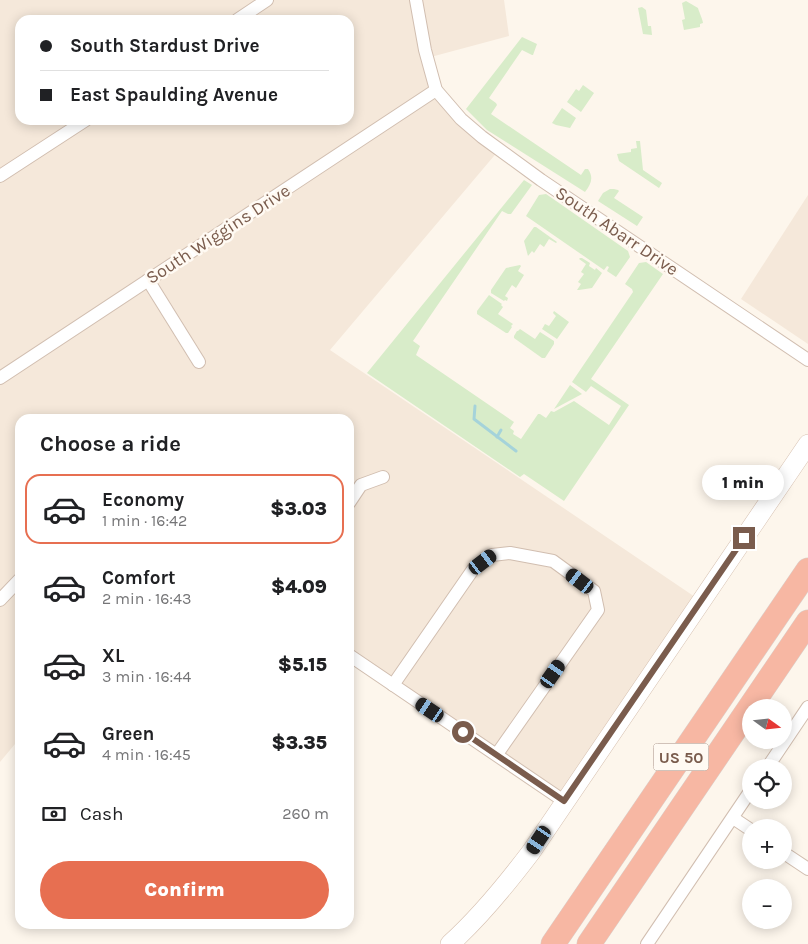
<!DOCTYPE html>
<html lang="en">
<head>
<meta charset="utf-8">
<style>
	:root { --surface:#fff; --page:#f6f6f6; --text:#202124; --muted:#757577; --line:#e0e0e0; --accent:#e76f51 }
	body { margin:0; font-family:Karla,sans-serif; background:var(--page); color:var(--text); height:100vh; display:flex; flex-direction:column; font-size:19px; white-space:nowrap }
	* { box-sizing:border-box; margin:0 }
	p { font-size:16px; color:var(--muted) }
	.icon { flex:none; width:28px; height:28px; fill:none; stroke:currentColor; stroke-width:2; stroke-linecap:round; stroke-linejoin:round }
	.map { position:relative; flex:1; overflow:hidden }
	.panel { position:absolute; left:15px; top:414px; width:339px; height:515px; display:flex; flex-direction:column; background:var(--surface); border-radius:15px; box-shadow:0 2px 12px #0003 }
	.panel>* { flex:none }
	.banner { position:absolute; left:15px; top:15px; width:339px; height:110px; border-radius:15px; box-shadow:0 2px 12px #0003; display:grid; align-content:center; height:110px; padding:0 25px; background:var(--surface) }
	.needle { width:32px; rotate:105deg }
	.buttons { position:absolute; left:742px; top:699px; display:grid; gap:10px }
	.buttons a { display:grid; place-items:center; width:50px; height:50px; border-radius:50%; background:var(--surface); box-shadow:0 2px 12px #0003; font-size:25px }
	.end { position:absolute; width:22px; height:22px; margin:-11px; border:6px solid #7a5c4d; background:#fff; box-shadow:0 0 0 2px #fff }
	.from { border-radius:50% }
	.bubble { position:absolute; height:35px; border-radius:18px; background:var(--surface); box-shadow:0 2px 12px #0003; font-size:16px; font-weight:800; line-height:35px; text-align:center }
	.car { position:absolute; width:15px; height:30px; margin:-15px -8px; border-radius:6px; box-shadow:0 0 4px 1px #0007; background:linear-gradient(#222 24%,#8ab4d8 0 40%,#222 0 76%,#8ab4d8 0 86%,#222 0) }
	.banner b { display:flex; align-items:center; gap:18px; height:48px; font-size:19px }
	.banner b+b { border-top:1px solid var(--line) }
	.banner i { width:12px; height:12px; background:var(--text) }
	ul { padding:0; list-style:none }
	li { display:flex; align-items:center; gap:15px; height:70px; margin:0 10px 8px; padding:0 15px; border:2px solid transparent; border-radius:15px }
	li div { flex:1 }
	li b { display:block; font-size:19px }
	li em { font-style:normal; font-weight:800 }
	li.active { border-color:var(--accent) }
	li>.icon { width:45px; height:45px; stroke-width:1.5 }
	h2 { padding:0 25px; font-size:22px; line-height:60px }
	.pay { display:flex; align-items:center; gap:12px; height:55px; padding:0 25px; font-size:19px }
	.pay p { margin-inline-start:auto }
	.button { display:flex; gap:10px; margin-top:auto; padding:10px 25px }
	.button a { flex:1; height:58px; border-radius:30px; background:var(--accent); color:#fff; font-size:20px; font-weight:800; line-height:58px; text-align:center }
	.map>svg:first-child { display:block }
	.residential { fill:#f5e8da; fill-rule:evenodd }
	.green { fill:#d8ecc9 }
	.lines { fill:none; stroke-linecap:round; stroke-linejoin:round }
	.stream { stroke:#a5d3da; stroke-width:3 }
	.street-casing { stroke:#d1beb0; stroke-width:14 }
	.secondary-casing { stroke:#d6c0b0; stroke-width:20 }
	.highway-casing { stroke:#dad1cd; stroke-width:25 }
	.street { stroke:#fff; stroke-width:12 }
	.secondary { stroke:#fff; stroke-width:19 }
	.highway { stroke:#f7b7a3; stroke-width:24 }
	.route { stroke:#7a5c4d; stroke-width:6 }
	.labels { text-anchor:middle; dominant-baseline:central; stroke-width:5; stroke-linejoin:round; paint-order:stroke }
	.shield { fill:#fffaf3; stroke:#a28b7f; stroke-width:1 }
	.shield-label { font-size:16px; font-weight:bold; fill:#7a5c4d }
	.street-label { font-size:18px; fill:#7a5c4d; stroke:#fffaf3 }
</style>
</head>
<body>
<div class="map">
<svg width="808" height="944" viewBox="0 0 808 944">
	<rect width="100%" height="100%" fill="#fdf6ec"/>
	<!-- residential -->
	<g class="residential">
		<path d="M0,0H504L509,36L427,58L436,90L499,150L330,350L701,601L564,801L349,654V419H20V738L0,762ZM20,20H349V120H20Z"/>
		<polygon points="808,195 808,344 741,299"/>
	</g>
	<!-- green -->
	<g class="green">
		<path d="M686,1L698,8C699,12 703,20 703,23L700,24V27L684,30L682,20L685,19L682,3Z"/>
		<polygon points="642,7 646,10 648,26 651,26 652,35 643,34 638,8"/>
		<path d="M522,37L537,44L533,55H532L522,50L489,98L496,103L497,105L491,114L581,175L585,169H588C594,178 591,184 585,192L487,130L466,109Z"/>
		<polygon points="583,85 594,93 581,112 567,102 576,89 579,91"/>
		<polygon points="562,108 576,118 570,128 556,125 552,123"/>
		<polygon points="636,141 640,141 643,170 662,183 659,188 619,161 617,154 631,152 631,149 637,148"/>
		<polygon points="524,180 532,185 511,214 508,214 502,211 413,341 420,346 416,355 514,422 510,428 514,431 513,434 521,439 538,414 540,414 546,418 551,411 554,412 574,401 609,425 621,406 591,386 586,392 572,382 633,292 632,289 625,284 639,263 646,262 663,274 591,379 629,405 564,501 524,474 520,477 367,373"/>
		<polygon points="610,189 614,189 618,190 619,191 614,198 643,217 637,226 598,201 603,193"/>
		<polygon points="546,194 628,251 630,257 616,277 607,271 609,267 607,266 604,270 526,216 539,195"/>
		<polygon points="534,227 536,227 557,242 556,243 549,239 544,247 540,244 534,253 532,251 528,256 524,241"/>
		<polygon points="580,258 582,258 590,263 589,266 595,270 596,268 602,273 592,288 579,290 577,290 581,284 578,282 584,274 581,272 586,264 579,259"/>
		<polygon points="520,265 521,266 518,271 524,275 516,288 512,285 505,296 508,298 507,301 505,300 504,301 491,293 491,290 506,268"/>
		<polygon points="489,295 502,304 501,305 503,307 498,314 513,324 511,326 512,327 508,333 506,333 477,314 477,311"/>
		<polygon points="554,311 569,322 557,339 542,329 545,324 549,326 556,316 553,313"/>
		<polygon points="520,329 535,339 540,332 554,341 554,344 545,358 542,358 514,338 514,336 517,331 518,331"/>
		<polygon points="570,385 582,394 554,409"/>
	</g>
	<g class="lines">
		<!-- stream -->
		<g class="stream">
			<polyline points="475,406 474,419 516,451"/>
			<polyline points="497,437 501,430"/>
		</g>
		<!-- street casing -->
		<g class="street-casing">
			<g id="street">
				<polyline points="416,0 425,50 436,90 461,119 482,137 541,180 808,360"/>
				<polyline points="237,20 267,0"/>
				<polyline points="0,176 86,120"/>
				<polyline points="148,280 199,362"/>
				<polyline points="0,378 436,90"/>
				<polyline points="349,503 361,485 383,477"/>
				<polyline points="0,600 20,579"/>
				<polyline points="349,655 564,801"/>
				<polyline points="393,685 474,568 492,555 510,553 553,561 594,591 598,610 497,754"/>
				<polyline points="767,768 808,707"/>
				<polyline points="733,818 751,830"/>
				<polyline points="784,853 808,869"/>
				<polyline points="647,944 751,790"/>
			</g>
		</g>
		<!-- secondary casing -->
		<g class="secondary-casing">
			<path id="secondary" d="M450,944C481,916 506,885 531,852L808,444"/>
		</g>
		<!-- highway casing -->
		<g class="highway-casing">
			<g id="highway">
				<polyline points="553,944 808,570"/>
				<polyline points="589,944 808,622"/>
			</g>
		</g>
		<!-- street -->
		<use href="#street" class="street"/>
		<!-- secondary -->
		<use href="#secondary" class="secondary"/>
		<!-- highway -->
		<use href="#highway" class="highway"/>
	</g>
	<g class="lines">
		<!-- route -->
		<polyline class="route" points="463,732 564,801 744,538"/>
	</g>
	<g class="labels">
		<!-- shield labels -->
		<rect class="shield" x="653.5" y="743.5" width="55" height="27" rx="4"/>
		<g class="shield-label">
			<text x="681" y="757">US 50</text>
		</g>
		<!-- street labels -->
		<g class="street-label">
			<text transform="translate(617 231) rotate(34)">South Abarr Drive</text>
			<text transform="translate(218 234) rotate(-33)">South Wiggins Drive</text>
		</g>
	</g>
</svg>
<div class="buttons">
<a><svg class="needle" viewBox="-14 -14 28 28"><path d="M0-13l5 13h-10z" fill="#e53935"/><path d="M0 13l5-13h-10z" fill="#757577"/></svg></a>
<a><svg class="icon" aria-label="locate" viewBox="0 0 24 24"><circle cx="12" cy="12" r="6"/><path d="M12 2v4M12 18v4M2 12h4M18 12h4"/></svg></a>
<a>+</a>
<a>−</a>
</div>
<i class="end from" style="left:463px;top:732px"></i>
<i class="end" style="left:744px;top:538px"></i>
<div class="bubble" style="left:702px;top:465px;width:82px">1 min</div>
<i class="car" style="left:483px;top:562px;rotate:53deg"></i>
<i class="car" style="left:580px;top:581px;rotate:307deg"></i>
<i class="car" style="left:553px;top:674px;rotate:35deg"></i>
<i class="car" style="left:430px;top:710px;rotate:304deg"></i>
<i class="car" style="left:539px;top:840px;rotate:214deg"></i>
<div class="banner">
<b><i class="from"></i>South Stardust Drive</b>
<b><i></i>East Spaulding Avenue</b>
</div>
<section class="panel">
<h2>Choose a ride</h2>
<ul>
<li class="active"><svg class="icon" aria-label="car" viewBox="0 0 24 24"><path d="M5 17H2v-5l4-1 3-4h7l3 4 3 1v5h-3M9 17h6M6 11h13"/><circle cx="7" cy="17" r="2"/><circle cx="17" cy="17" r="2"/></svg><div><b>Economy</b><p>1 min · 16:42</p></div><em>$3.03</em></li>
<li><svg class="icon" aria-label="car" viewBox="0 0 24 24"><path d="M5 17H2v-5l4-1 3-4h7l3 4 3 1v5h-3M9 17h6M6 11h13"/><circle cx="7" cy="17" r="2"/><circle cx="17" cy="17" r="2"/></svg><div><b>Comfort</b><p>2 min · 16:43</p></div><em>$4.09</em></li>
<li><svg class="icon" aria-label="car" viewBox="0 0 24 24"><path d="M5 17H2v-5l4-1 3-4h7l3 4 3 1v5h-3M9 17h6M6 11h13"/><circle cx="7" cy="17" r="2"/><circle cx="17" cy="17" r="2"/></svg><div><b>XL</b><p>3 min · 16:44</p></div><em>$5.15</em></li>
<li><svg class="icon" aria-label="car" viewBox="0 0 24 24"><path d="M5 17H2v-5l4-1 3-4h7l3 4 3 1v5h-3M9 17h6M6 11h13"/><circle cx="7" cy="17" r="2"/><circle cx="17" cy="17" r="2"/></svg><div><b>Green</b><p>4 min · 16:45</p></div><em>$3.35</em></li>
</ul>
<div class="pay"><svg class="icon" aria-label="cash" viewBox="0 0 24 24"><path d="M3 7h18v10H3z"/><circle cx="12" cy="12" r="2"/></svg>Cash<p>260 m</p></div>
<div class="button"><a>Confirm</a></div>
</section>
</div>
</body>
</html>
